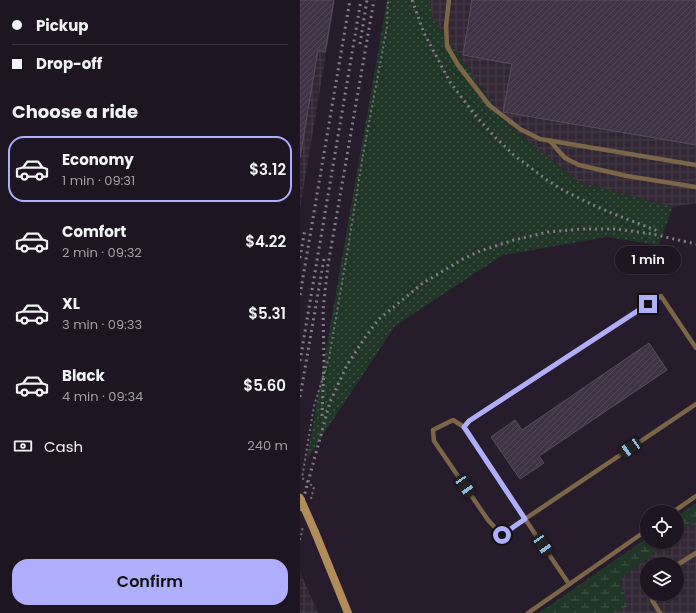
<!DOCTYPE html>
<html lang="en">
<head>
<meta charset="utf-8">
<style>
	:root { --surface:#1d1521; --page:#251e2a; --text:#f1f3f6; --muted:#a09fa5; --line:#3b343f; --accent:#afaefa }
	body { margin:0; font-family:Poppins,sans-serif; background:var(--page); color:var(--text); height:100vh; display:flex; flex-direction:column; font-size:15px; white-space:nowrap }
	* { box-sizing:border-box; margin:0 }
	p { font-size:13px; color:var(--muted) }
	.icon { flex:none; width:22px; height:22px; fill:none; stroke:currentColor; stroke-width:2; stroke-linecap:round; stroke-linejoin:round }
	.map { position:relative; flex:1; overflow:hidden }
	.side { display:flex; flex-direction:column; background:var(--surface); width:300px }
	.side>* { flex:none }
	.top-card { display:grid; align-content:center; height:88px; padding:0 12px; background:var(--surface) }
	.fabs { position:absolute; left:340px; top:505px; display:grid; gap:8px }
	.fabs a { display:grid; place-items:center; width:44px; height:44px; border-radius:50%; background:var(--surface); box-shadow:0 1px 3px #0004,0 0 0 1px var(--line); font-size:20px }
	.end { position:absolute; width:18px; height:18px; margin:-9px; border:5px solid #afaefa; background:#111; box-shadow:0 0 0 2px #111 }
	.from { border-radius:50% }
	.bubble { position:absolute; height:28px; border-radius:14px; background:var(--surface); box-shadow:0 1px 3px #0004,0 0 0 1px var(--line); font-size:13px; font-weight:600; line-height:28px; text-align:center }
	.car { position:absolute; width:12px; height:24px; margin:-12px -6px; border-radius:5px; box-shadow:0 0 3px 1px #0007; background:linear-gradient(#222 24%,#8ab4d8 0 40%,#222 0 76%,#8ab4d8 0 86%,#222 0) }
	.top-card b { display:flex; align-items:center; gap:14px; height:38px; font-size:15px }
	.top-card b+b { border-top:1px solid var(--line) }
	.top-card i { width:10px; height:10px; background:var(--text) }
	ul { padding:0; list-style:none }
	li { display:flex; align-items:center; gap:12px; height:66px; margin:0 8px 6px; padding:0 4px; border:2px solid transparent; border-radius:16px }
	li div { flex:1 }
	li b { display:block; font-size:15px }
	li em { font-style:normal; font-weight:600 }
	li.current { border-color:var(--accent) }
	li>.icon { width:36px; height:36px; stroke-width:1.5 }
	h2 { padding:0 12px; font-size:18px; line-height:48px }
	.pay { display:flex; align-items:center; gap:10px; height:44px; padding:0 12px; font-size:15px }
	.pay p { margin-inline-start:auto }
	.primary-button { display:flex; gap:8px; margin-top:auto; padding:8px 12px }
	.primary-button a { flex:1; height:46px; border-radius:16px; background:var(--accent); color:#111; font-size:16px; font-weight:600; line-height:46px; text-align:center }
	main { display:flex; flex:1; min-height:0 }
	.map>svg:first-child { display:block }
	.industrial { fill:url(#industrial-grid); fill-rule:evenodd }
	.grass { fill:url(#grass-dots) }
	.wetland { fill:url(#wetland-marsh) }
	.building { fill:url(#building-hatch); stroke:#5a4d5f }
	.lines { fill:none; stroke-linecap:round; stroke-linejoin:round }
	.path { stroke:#776e7c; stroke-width:2; stroke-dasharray:2 3; stroke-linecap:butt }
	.lane { stroke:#7c6647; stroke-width:4.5 }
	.secondary { stroke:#b18d5b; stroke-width:8 }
	.rail { stroke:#847b88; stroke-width:3; stroke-dasharray:2 4; stroke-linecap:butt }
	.secondary-bridge { stroke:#b18d5b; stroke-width:8 }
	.route { stroke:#afaefa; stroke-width:5 }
</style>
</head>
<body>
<main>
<section class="side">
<div class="top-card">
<b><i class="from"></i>Pickup</b>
<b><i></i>Drop-off</b>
</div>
<h2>Choose a ride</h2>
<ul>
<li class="current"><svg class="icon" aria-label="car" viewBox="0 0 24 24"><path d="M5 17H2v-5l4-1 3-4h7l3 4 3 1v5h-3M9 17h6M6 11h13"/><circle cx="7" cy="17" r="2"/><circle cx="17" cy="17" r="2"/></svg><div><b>Economy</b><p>1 min · 09:31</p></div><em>$3.12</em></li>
<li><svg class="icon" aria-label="car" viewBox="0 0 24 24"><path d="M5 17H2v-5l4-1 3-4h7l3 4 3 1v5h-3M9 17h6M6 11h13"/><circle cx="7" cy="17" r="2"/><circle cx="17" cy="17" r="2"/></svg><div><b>Comfort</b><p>2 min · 09:32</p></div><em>$4.22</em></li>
<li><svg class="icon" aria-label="car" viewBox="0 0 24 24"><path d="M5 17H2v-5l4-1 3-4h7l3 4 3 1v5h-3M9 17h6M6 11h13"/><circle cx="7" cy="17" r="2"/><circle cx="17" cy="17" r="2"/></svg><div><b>XL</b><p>3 min · 09:33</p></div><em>$5.31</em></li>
<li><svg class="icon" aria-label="car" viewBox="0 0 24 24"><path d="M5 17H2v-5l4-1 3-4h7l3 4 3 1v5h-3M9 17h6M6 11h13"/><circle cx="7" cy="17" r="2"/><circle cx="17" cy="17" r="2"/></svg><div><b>Black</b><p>4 min · 09:34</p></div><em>$5.60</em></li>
</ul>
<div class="pay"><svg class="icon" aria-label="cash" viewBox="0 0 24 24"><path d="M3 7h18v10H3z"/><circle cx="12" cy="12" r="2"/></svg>Cash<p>240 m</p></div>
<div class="primary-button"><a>Confirm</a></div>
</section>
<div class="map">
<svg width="396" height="613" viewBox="0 0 396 613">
	<defs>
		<pattern id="industrial-grid" width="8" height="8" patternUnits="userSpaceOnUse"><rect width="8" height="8" fill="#332735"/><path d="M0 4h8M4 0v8" fill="none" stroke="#473c49"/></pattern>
		<pattern id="grass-dots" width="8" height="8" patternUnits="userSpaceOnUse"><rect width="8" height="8" fill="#203727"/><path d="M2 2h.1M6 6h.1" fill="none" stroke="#415447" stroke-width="1.8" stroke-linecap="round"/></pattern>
		<pattern id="wetland-marsh" width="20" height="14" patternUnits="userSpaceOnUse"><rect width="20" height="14" fill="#203727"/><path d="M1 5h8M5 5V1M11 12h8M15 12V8" fill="none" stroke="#415447"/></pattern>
		<pattern id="building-hatch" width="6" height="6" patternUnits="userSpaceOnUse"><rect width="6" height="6" fill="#3f3345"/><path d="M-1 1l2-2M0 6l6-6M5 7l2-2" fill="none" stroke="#524757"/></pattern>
	</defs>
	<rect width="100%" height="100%" fill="#271c2c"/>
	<!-- industrial -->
	<g class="industrial">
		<polygon points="0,0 35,0 0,208"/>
		<polygon points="130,0 396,0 396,203 373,207 279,182 205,122 132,17"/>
		<path d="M396,520V613H313L326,606L321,579L368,542H377V535ZM347,564H377V594H347Z"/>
		<polygon points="0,572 18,613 0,613"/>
	</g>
	<!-- grass -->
	<polygon class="grass" points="87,0 130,0 132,17 205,122 279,182 373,207 359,245 307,237 203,255 95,326 7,459"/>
	<!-- wetland -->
	<g class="wetland">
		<polygon points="396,503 396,520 377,535 377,516"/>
		<polygon points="347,538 347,542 368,542 321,579 327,607 313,613 239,613"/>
	</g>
	<!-- building -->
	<g class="building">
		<polygon points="0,0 34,0 25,52 18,50 0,158"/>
		<polygon points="172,0 396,0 396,145 203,112 212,64 163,55"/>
		<polygon points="349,343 367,370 239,456 244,463 220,479 191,437 215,420 222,430"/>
	</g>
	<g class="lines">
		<!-- path -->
		<g class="path">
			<polyline points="11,499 14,487 2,478 14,406 29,358 47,254 63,155 87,27 88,0"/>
			<polyline points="0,540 3,526"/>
		</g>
		<!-- lane -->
		<g class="lane">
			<polyline points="149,0 146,26 147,46 158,65 189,105 220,129 240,139 396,165"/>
			<polyline points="250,141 265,158 279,165 327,176 396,187"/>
			<polygon points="153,420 164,427 225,519 202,535 188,520 134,441 133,430"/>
			<polyline points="164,427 169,421 361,296 396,348"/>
			<polyline points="373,512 396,496"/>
			<polyline points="377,565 396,553"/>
			<polyline points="269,584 225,519 396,404"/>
			<polyline points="353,594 352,600 360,613"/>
			<polyline points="228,613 347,530"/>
		</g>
		<!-- secondary -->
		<polyline class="secondary" points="15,532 48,613"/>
		<!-- rail -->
		<g class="rail">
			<polyline points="112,0 124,33 150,82 175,115 196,138 215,156 247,180 261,189 293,205 314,214 358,231"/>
			<polyline points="60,44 67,0"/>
			<polyline points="0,258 5,229"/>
			<polyline points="0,295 50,0"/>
			<polyline points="0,361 61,0"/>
			<polyline points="0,397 24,259"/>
			<polyline points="22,416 24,364 23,310 28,265 74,0"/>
			<polyline points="0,511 30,402 47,365 66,336 79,319 123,283 163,259 180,251 214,240 248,232 283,229 317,229 352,234 396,244"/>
		</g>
		<!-- secondary-bridge -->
		<polyline class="secondary-bridge" points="0,498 15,532"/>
	</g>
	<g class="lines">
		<!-- route -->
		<polyline class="route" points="202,535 225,519 164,427 169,421 348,304"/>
	</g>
</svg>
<div class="fabs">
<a><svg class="icon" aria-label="locate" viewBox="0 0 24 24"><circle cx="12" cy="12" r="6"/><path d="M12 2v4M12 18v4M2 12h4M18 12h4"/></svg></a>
<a><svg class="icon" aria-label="layers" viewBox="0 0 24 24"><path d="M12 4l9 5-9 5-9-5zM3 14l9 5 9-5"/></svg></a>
</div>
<i class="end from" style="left:202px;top:535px"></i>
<i class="end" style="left:348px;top:304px"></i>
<div class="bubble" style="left:315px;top:246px;width:66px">1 min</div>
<i class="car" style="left:330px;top:448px;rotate:236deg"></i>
<i class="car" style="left:165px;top:486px;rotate:146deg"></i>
<i class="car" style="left:243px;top:545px;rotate:146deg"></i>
</div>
</main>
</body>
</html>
